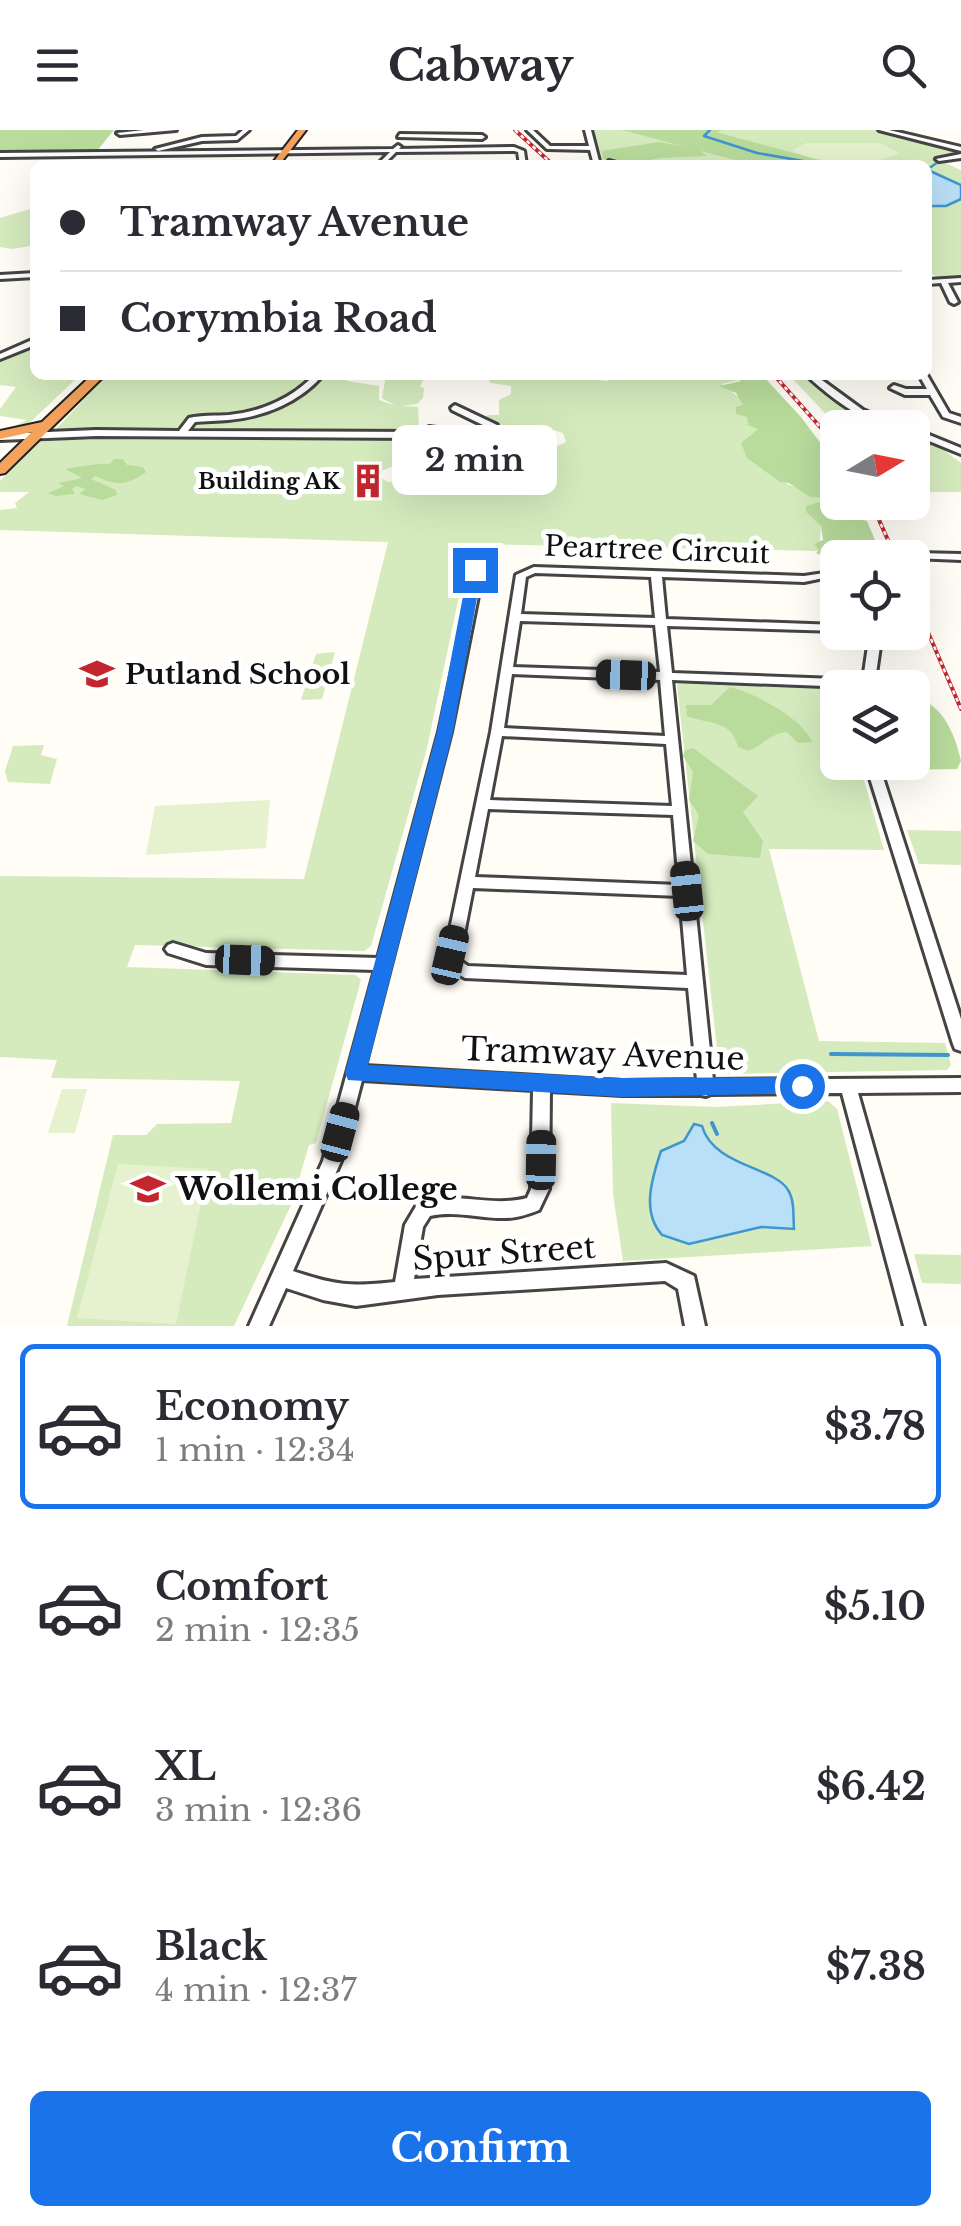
<!DOCTYPE html>
<html lang="en">
<head>
<meta charset="utf-8">
<style>
	:root { --surface:#fff; --page:#f2f2f3; --text:#2b2b33; --muted:#7c7c81; --line:#e1e1e2; --accent:#1a73e8 }
	body { margin:0; font-family:"Libre Baskerville",serif; background:var(--page); color:var(--text); height:100vh; display:flex; flex-direction:column; font-size:38px; white-space:nowrap }
	* { box-sizing:border-box; margin:0 }
	p { font-size:32px; color:var(--muted) }
	.icon { flex:none; width:55px; height:55px; fill:none; stroke:currentColor; stroke-width:2; stroke-linecap:round; stroke-linejoin:round }
	.map { position:relative; height:1196px; overflow:hidden }
	.side { display:flex; flex-direction:column; background:var(--surface); flex:1 }
	.side>* { flex:none }
	.top-card { position:absolute; left:30px; top:30px; width:902px; height:220px; border-radius:15px; box-shadow:0 10px 40px #0002; display:grid; align-content:center; height:220px; padding:0 30px; background:var(--surface) }
	.needle { width:65px; rotate:80deg }
	.tools { position:absolute; left:820px; top:280px; display:grid; gap:20px }
	.tools a { display:grid; place-items:center; width:110px; height:110px; border-radius:15px; background:var(--surface); box-shadow:0 10px 40px #0002; font-size:50px }
	.end { position:absolute; width:45px; height:45px; margin:-22px; border:12px solid #1a73e8; background:#fff; box-shadow:0 0 0 5px #fff }
	.from { border-radius:50% }
	.bubble { position:absolute; height:70px; border-radius:15px; background:var(--surface); box-shadow:0 10px 40px #0002; font-size:32px; font-weight:700; line-height:70px; text-align:center }
	.car { position:absolute; width:30px; height:60px; margin:-30px -15px; border-radius:12px; box-shadow:0 0 8px 2px #0007; background:linear-gradient(#222 24%,#8ab4d8 0 40%,#222 0 76%,#8ab4d8 0 86%,#222 0) }
	.top-card b { display:flex; align-items:center; gap:35px; height:95px; font-size:38px }
	.top-card b+b { border-top:2px solid var(--line) }
	.top-card i { width:25px; height:25px; background:var(--text) }
	ul { padding:18px 0 0; list-style:none }
	li { display:flex; align-items:center; gap:30px; height:165px; margin:0 20px 15px; padding:0 10px; border:5px solid transparent; border-radius:15px }
	li div { flex:1 }
	li b { display:block; font-size:38px }
	li em { font-style:normal; font-weight:700 }
	li.selected { border-color:var(--accent) }
	li>.icon { width:90px; height:90px; stroke-width:1.5 }
	.cta { display:flex; gap:20px; margin-top:auto; padding:20px 30px }
	.cta a { flex:1; height:115px; border-radius:15px; background:var(--accent); color:#fff; font-size:40px; font-weight:700; line-height:115px; text-align:center }
	header { display:flex; justify-content:space-between; align-items:center; height:130px; padding:0 30px; background:var(--surface); font-size:45px; font-weight:700 }
	.map>svg:first-child { display:block }
	.green { fill:#d5ebbd }
	.forest { fill:#b9dc9c }
	.pitch { fill:#e6f2cf }
	.water { fill:#b9e0f7; stroke:#3f96cf; stroke-width:2.5 }
	.lines { fill:none; stroke-linecap:round; stroke-linejoin:round }
	.stream-far1 { stroke:#3f96cf; stroke-width:2.5 }
	.stream { stroke:#3f96cf; stroke-width:4 }
	.minor-casing { stroke:#444; stroke-width:6 }
	.highway-casing { stroke:#222; stroke-width:4 }
	.minor { fill:#fff; fill-rule:evenodd }
	.highway { fill:#f5a25d; fill-rule:evenodd }
	.rail-casing { stroke:#c4262e; stroke-width:4 }
	.rail { stroke:#fff; stroke-width:2.5; stroke-dasharray:4; stroke-linecap:butt }
	.route { fill:#1a73e8 }
	.labels { text-anchor:middle; dominant-baseline:central; stroke-width:10; stroke-linejoin:round; paint-order:stroke }
	.far-poi-label { font-size:22px; font-weight:bold; fill:#111; stroke:#fff; text-anchor:end }
	.street-label { font-size:28px; fill:#111; stroke:#fff }
	.poi-label { font-size:28px; font-weight:bold; fill:#111; stroke:#fff; text-anchor:start }
	.near-street-label { font-size:32px; fill:#111; stroke:#fff }
	.near-poi-label { font-size:32px; font-weight:bold; fill:#111; stroke:#fff; text-anchor:start }
</style>
</head>
<body>
<header><svg class="icon" aria-label="menu" viewBox="0 0 24 24"><path d="M4 6h16M4 12h16M4 18h16"/></svg>Cabway<svg class="icon" aria-label="search" viewBox="0 0 24 24"><circle cx="10" cy="10" r="6"/><path d="M15 15l6 6"/></svg></header>
<div class="map">
<svg width="961" height="1196" viewBox="0 0 961 1196">
	<rect width="100%" height="100%" fill="#fffdf5"/>
	<!-- green -->
	<g class="green">
		<polygon points="593,0 877,0 961,21 961,25 934,28 961,40 961,147 940,149 928,141 928,35 607,34 601,32"/>
		<polygon points="30,79 35,79 35,115 13,119 0,117 0,88"/>
		<polygon points="35,215 35,245 67,245 63,253 69,245 80,245 23,299 0,303 27,290 0,286 0,279 16,257 0,255 0,232"/>
		<path d="M107,245H316C297,267 262,282 233,286C207,290 196,283 175,301L55,300Z"/>
		<path d="M322,245H347V251L379,256V270L396,276L382,268L386,245H425L420,257L424,258L423,268L417,274L401,276L418,277L419,301L187,299L196,290C252,289 276,275 322,245Z"/>
		<path d="M452,245H547L608,251L609,245H731L743,249L722,254L742,270L747,287L759,300L746,320C759,344 809,368 838,368L837,372L827,370L806,382L821,396L819,421L470,414L427,618L371,816L364,821L135,815L127,837L356,845L361,850L316,1013L309,1015L292,1073L234,1196H67L113,1005H146L157,994L231,993L240,951L51,948L57,930L0,927V746L304,749L388,412L0,400V380L17,378L15,373L29,362H0V351L39,312L105,306L422,309L408,318L405,334L394,332L396,335L374,344L388,352H415L423,340L418,330L441,328V321L469,326L472,334L488,333L487,324L508,321L506,317C526,320 545,323 566,312L563,303C543,295 519,294 498,299L484,291L488,285H499V270L511,264V256L491,253L485,246Z"/>
		<polygon points="789,245 800,245 849,283 884,297 838,297"/>
		<polygon points="913,306 937,315 961,333 961,362 913,362"/>
		<polygon points="335,522 322,569 301,570 316,524"/>
		<polygon points="682,552 837,559 838,632 859,633 884,720 769,719 819,911 945,913 951,935 947,940 726,944 719,937 677,555"/>
		<polygon points="44,615 41,625 57,629 50,654 8,652 5,641 13,616"/>
		<polygon points="907,700 961,701 961,735 919,734"/>
		<polygon points="828,971 837,979 872,1116 623,1131 613,1064 611,973 716,977"/>
		<polygon points="914,1124 961,1125 961,1154 922,1153"/>
	</g>
	<!-- forest -->
	<g class="forest">
		<polygon points="0,0 114,0 96,22 0,23"/>
		<polygon points="622,0 725,0 716,2 838,35 767,35 735,30"/>
		<polygon points="659,12 698,19 707,26 660,28 627,35 603,29 602,21"/>
		<polygon points="731,245 762,245 801,287 834,331 837,337 837,368 810,367 789,353 780,352 747,328 741,313 758,299 748,295 747,287 736,284 736,277 743,275 736,263 719,256 741,251"/>
		<path d="M114,329H123L127,335L143,337L146,342C126,356 117,356 95,346L91,349L116,360L117,365L102,370L79,364L86,359L76,356L72,359L75,364L56,366L48,363L64,356L58,353L82,348L65,339C76,337 100,333 110,334Z"/>
		<polygon points="827,370 851,377 850,386 867,391 882,427 838,428 837,432 816,423 819,420 814,414 823,410 821,396 806,382 806,376"/>
		<path d="M730,557C754,563 803,588 812,612L798,613L787,602C769,604 764,615 748,621L738,617C731,589 710,595 687,586L686,575H711Z"/>
		<path d="M922,570C945,579 956,608 961,631L957,639L888,640L886,633L912,632L913,571Z"/>
		<polygon points="693,618 758,666 743,682 763,711 760,728 708,724 693,711 699,685 689,670 693,642 683,626 685,620"/>
	</g>
	<!-- pitch -->
	<g class="pitch">
		<path d="M806,13H879L900,23C880,35 814,35 792,20Z"/>
		<polygon points="270,670 266,718 146,725 155,676"/>
		<polygon points="62,959 87,959 75,1003 48,1003"/>
		<polygon points="118,1034 208,1039 176,1194 77,1188"/>
	</g>
	<!-- water -->
	<g class="water">
		<polygon points="928,40 961,55 961,69 946,76 928,76"/>
		<path d="M694,994L702,996C713,1036 775,1037 788,1060C795,1071 793,1087 794,1099L761,1097L689,1114L662,1105C641,1082 652,1048 661,1021L684,1011Z"/>
	</g>
	<g class="lines">
		<!-- stream-far1 -->
		<g class="stream-far1">
			<polyline points="710,0 704,6 757,23 826,35"/>
			<polyline points="928,39 938,32"/>
		</g>
		<!-- stream -->
		<g class="stream">
			<polyline points="831,924 948,925"/>
			<polyline points="712,993 717,1004"/>
		</g>
		<!-- minor casing -->
		<g class="minor-casing">
			<g id="minor">
				<polygon points="144,0 176,0 120,5 117,3"/>
				<polygon points="243,0 249,0 237,10 202,11 158,21 155,19 202,7 236,6"/>
				<polygon points="527,0 533,0 550,16 589,16 585,0 591,0 600,35 594,35 590,20 547,19"/>
				<polygon points="879,0 889,0 961,17 961,21"/>
				<polygon points="400,4 482,5 485,7 482,9 398,7"/>
				<polygon points="398,15 401,17 399,19 514,17 524,21 526,35 520,35 518,22 514,21 396,22 383,35 377,35 390,22 0,27 0,23 393,19"/>
				<polygon points="961,24 961,28 939,31 936,29"/>
				<polygon points="609,31 620,34 621,35 607,34"/>
				<polygon points="35,143 35,147 0,149 0,145"/>
				<polygon points="961,148 961,152 948,153 958,172 954,174 950,172 941,153 928,154 928,150"/>
				<polygon points="32,210 35,210 35,215 0,229 0,224"/>
				<path d="M314,245H323C300,272 264,287 228,290C217,291 206,291 195,292L188,301L421,302L429,297L444,299L450,305L428,312L421,308L96,306L0,310V304L96,300L179,301L189,288C202,285 215,286 229,285C261,282 293,268 314,245Z"/>
				<path d="M806,245H815L863,280L905,298C868,298 833,269 806,245Z"/>
				<polygon points="919,245 927,245 949,283 961,287 961,293 943,287 930,265 905,265 890,258 894,255 906,259 927,259"/>
				<polygon points="455,275 497,295 497,303 490,305 489,298 452,280 451,278"/>
				<polygon points="912,298 961,318 961,324 912,304"/>
				<polygon points="917,423 961,424 961,430 913,428 913,424"/>
				<path d="M471,433L476,436L481,451L451,602L365,936L622,951L697,950L688,858L465,848L446,837L443,833L491,602L516,445L534,437L804,446L838,441V445L804,452L662,447L666,489L838,495V501L667,496L672,543L863,550L870,502H882L874,558L672,550L713,950L961,948V962L858,963L924,1196H904L842,963L711,964L706,966L701,965H622L550,961L549,1059L539,1080C529,1084 518,1088 506,1088C481,1089 456,1080 430,1086L423,1097L414,1149L666,1133L694,1146L705,1196H685L678,1159L665,1151L438,1165L356,1176L323,1170L286,1158L269,1196H249L323,1031L375,840L206,835L168,823L165,819L168,815L173,813L206,823L378,828L439,602L471,451L466,436ZM535,443L651,447L655,488L521,484L526,447ZM520,491L655,495L660,542L513,537ZM512,544L660,550L665,606L504,598ZM502,606L666,614L672,676L490,670ZM488,679L673,685L679,755L475,747ZM473,758L680,766L687,845L468,836L459,830ZM362,950L533,960L531,1059L527,1068C490,1078 454,1060 418,1073L405,1095L395,1152C351,1157 334,1155 293,1141L341,1031Z"/>
				<polygon points="865,632 878,632 961,889 961,921 955,919 953,914"/>
			</g>
		</g>
		<!-- highway casing -->
		<g class="highway-casing">
			<g id="highway">
				<polygon points="298,0 306,0 279,35 271,35"/>
				<polygon points="92,245 105,245 5,343 0,344 0,333 32,302 0,309 0,301 42,292"/>
			</g>
		</g>
		<!-- minor -->
		<use href="#minor" class="minor"/>
		<!-- highway -->
		<use href="#highway" class="highway"/>
		<!-- rail casing -->
		<g class="rail-casing">
			<g id="rail">
				<polyline points="515,0 553,35"/>
				<polyline points="774,245 838,317"/>
				<polyline points="871,372 896,428"/>
				<polyline points="912,465 961,579"/>
			</g>
		</g>
		<!-- rail -->
		<use href="#rail" class="rail"/>
	</g>
	<!-- route -->
	<polygon class="route" points="475,436 482,440 453,602 368,935 622,948 802,947 810,950 813,956 810,963 622,967 348,950 345,943 437,602 468,440"/>
	<!-- icons -->
	<defs>
		<g id="building-bare" transform="scale(2.7)"><path d="M-4-6H4V6H1V3H-1V6H-4ZM-2.5-4.3h1.7v1.8h-1.7ZM.8-4.3h1.7v1.8H.8ZM-2.5-1h1.7V.8h-1.7ZM.8-1h1.7V.8H.8Z" fill="#c4262e" stroke="#fff" stroke-width="2.5" paint-order="stroke"/></g>
		<g id="school-bare" transform="scale(2.7)"><path d="M0-5L7-2L0 1L-7-2ZM-4 1L0 2.5L4 1V4Q0 6-4 4Z" fill="#c4262e" stroke="#fff" stroke-width="2.5" paint-order="stroke"/></g>
	</defs>
	<g fill-rule="evenodd">
		<use href="#building-bare" x="368" y="351"/>
		<use href="#school-bare" x="97" y="544"/>
		<use href="#school-bare" x="148" y="1059"/>
	</g>
	<g class="labels">
		<!-- far-poi labels -->
		<g class="far-poi-label">
			<text x="340" y="351">Building AK</text>
		</g>
		<!-- street labels -->
		<g class="street-label">
			<text transform="translate(657 420) rotate(2)">Peartree Circuit</text>
		</g>
		<!-- poi labels -->
		<g class="poi-label">
			<text x="125" y="544">Putland School</text>
		</g>
		<!-- near-street labels -->
		<g class="near-street-label">
			<text transform="translate(603 924) rotate(2)">Tramway Avenue</text>
			<text transform="translate(504 1123) rotate(-4)">Spur Street</text>
		</g>
		<!-- near-poi labels -->
		<g class="near-poi-label">
			<text x="176" y="1059">Wollemi College</text>
		</g>
	</g>
</svg>
<div class="tools">
<a><svg class="needle" viewBox="-14 -14 28 28"><path d="M0-13l5 13h-10z" fill="#e53935"/><path d="M0 13l5-13h-10z" fill="#7c7c81"/></svg></a>
<a><svg class="icon" aria-label="locate" viewBox="0 0 24 24"><circle cx="12" cy="12" r="6"/><path d="M12 2v4M12 18v4M2 12h4M18 12h4"/></svg></a>
<a><svg class="icon" aria-label="layers" viewBox="0 0 24 24"><path d="M12 4l9 5-9 5-9-5zM3 14l9 5 9-5"/></svg></a>
</div>
<i class="end from" style="left:802px;top:956px"></i>
<i class="end" style="left:475px;top:440px"></i>
<div class="bubble" style="left:392px;top:295px;width:165px">2 min</div>
<i class="car" style="left:626px;top:545px;rotate:272deg"></i>
<i class="car" style="left:687px;top:761px;rotate:354deg"></i>
<i class="car" style="left:450px;top:825px;rotate:13deg"></i>
<i class="car" style="left:245px;top:830px;rotate:92deg"></i>
<i class="car" style="left:340px;top:1002px;rotate:15deg"></i>
<i class="car" style="left:541px;top:1030px;rotate:1deg"></i>
<div class="top-card">
<b><i class="from"></i>Tramway Avenue</b>
<b><i></i>Corymbia Road</b>
</div>
</div>
<section class="side">
<ul>
<li class="selected"><svg class="icon" aria-label="car" viewBox="0 0 24 24"><path d="M5 17H2v-5l4-1 3-4h7l3 4 3 1v5h-3M9 17h6M6 11h13"/><circle cx="7" cy="17" r="2"/><circle cx="17" cy="17" r="2"/></svg><div><b>Economy</b><p>1 min · 12:34</p></div><em>$3.78</em></li>
<li><svg class="icon" aria-label="car" viewBox="0 0 24 24"><path d="M5 17H2v-5l4-1 3-4h7l3 4 3 1v5h-3M9 17h6M6 11h13"/><circle cx="7" cy="17" r="2"/><circle cx="17" cy="17" r="2"/></svg><div><b>Comfort</b><p>2 min · 12:35</p></div><em>$5.10</em></li>
<li><svg class="icon" aria-label="car" viewBox="0 0 24 24"><path d="M5 17H2v-5l4-1 3-4h7l3 4 3 1v5h-3M9 17h6M6 11h13"/><circle cx="7" cy="17" r="2"/><circle cx="17" cy="17" r="2"/></svg><div><b>XL</b><p>3 min · 12:36</p></div><em>$6.42</em></li>
<li><svg class="icon" aria-label="car" viewBox="0 0 24 24"><path d="M5 17H2v-5l4-1 3-4h7l3 4 3 1v5h-3M9 17h6M6 11h13"/><circle cx="7" cy="17" r="2"/><circle cx="17" cy="17" r="2"/></svg><div><b>Black</b><p>4 min · 12:37</p></div><em>$7.38</em></li>
</ul>
<div class="cta"><a>Confirm</a></div>
</section>
</body>
</html>
